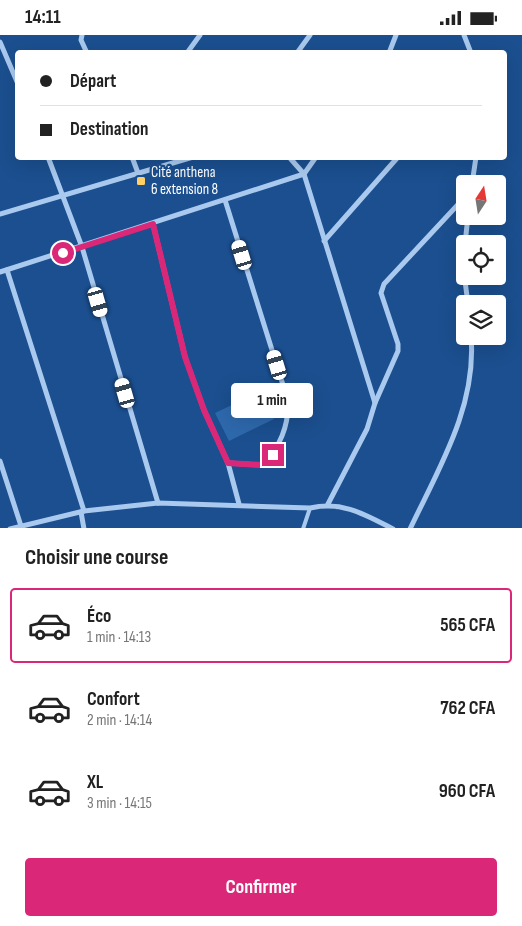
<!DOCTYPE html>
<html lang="fr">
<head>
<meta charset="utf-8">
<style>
	:root { --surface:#fff; --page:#f6f6f6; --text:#222; --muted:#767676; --line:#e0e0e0; --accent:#db2777 }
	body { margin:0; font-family:"Sofia Sans Condensed",sans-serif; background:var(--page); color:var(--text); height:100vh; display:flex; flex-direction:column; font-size:19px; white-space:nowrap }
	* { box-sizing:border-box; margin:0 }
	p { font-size:16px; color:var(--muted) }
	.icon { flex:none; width:28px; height:28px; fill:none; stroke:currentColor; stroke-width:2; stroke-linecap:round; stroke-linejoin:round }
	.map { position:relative; height:493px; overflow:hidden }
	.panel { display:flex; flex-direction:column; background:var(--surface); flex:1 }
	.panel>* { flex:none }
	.banner { position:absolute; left:15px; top:15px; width:492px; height:110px; border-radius:5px; box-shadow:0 5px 20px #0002; display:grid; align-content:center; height:110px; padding:0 25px; background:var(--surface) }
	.needle { width:32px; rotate:12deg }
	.fabs { position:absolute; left:456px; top:140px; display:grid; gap:10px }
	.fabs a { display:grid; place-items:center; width:50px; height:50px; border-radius:5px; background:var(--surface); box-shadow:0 5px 20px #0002; font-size:25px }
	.end { position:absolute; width:22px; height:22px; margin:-11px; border:6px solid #db2777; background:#fff; box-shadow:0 0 0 2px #fff }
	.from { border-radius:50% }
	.bubble { position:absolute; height:35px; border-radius:5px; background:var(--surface); box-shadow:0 5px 20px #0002; font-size:16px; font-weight:700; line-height:35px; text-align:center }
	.car { position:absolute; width:15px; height:30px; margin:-15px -8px; border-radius:6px; box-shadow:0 0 4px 1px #0007; background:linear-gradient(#fff 24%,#345 0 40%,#fff 0 76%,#345 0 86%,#fff 0) }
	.banner b { display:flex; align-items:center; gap:18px; height:48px; font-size:19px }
	.banner b+b { border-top:1px solid var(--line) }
	.banner i { width:12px; height:12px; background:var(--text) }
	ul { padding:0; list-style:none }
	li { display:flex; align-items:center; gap:15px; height:75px; margin:0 10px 8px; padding:0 15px; border:2px solid transparent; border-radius:5px }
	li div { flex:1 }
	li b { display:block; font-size:19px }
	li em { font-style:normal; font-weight:700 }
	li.current { border-color:var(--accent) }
	li>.icon { width:45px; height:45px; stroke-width:1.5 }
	h2 { padding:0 25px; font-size:22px; line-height:60px }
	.button { display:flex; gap:10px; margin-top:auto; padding:10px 25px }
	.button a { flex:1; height:58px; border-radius:5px; background:var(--accent); color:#fff; font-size:20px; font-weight:700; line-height:58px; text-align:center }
	.status { display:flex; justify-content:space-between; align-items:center; height:35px; padding:0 25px; background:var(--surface); direction:ltr }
	.status svg { height:14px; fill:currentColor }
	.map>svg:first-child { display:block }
	.green { fill:#2e69ad }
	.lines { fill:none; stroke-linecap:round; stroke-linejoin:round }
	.lane { stroke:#a9c9ee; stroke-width:4 }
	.street { stroke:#a9c9ee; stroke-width:5 }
	.route { stroke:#db2777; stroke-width:6 }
	.poi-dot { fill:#ffd166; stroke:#1b4f8f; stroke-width:2 }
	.labels { text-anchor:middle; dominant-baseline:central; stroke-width:4.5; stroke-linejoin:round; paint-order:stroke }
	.poi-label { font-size:15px; fill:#fff; stroke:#1b4f8f; text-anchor:start }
</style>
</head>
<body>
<div class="status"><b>14:11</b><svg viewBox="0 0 49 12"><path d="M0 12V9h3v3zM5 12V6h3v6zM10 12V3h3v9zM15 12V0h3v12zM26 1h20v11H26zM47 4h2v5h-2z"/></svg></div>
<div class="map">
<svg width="522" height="494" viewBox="0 0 522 494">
	<rect width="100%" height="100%" fill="#1b4f8f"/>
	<!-- green -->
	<polygon class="green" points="261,356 274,384 229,406 215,378"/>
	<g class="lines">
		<!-- lane -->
		<polyline class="lane" points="303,494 310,473"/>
		<!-- street -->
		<g class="street">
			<polyline points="82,0 81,5 87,18"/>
			<polyline points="464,0 471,18"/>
			<polyline points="0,7 18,49"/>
			<polyline points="187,18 200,0"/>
			<polyline points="297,18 310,0"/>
			<polyline points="389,18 396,0"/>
			<polyline points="48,122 82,212 158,468"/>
			<polyline points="132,122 138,138"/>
			<polyline points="289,122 304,139 375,368 367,394 328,469"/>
			<polyline points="472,149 476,122"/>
			<path d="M225,165L288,366C289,389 280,414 262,430L228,428"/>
			<polyline points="0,179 193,122"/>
			<polyline points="153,189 185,322 204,375 228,428 239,469"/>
			<polyline points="324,206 398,122"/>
			<polyline points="465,209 468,181"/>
			<polyline points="465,211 464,238 468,269"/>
			<polyline points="7,235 84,476"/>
			<polyline points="0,237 304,139 316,122"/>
			<polyline points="375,368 398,316 398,309 381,258 384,249 465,162"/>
			<polyline points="0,426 21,491"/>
			<polyline points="81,477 84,494"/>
			<path d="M10,494L84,476L158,468L310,473C343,466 364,479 393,494"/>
			<path d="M410,494C439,433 477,371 471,301"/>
		</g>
	</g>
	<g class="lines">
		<!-- route -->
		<polyline class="route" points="63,218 153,189 185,322 204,375 228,428 262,430 273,420"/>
	</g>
	<!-- markers -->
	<rect class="poi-dot" x="136" y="141" width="10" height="10" rx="2.5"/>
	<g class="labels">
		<!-- poi labels -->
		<g class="poi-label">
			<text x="151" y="137">Cité anthena<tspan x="151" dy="17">6 extension 8</tspan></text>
		</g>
	</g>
</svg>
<div class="fabs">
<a><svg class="needle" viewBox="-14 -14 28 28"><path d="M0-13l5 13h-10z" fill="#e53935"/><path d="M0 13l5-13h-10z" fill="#767676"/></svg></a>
<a><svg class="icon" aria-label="locate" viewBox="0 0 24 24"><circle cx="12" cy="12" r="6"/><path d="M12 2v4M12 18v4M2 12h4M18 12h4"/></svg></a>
<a><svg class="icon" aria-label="layers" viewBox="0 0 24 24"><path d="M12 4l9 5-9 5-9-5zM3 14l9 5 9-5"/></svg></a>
</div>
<i class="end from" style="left:63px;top:218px"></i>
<i class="end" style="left:273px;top:420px"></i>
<div class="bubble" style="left:231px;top:348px;width:82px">1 min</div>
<i class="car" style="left:242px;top:220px;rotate:343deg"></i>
<i class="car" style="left:98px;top:267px;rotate:164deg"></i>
<i class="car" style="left:277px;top:330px;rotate:343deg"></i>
<i class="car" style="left:125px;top:358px;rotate:344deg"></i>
<div class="banner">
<b><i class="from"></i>Départ</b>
<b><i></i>Destination</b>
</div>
</div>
<section class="panel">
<h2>Choisir une course</h2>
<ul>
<li class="current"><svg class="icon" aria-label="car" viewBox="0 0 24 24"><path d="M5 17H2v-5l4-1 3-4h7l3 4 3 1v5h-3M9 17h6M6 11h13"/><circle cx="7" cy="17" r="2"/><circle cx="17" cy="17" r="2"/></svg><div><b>Éco</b><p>1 min · 14:13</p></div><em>565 CFA</em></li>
<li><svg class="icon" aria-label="car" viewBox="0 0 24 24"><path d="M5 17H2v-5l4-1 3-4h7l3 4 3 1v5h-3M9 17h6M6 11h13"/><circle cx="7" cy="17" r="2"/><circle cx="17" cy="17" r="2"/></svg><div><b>Confort</b><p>2 min · 14:14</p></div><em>762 CFA</em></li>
<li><svg class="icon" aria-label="car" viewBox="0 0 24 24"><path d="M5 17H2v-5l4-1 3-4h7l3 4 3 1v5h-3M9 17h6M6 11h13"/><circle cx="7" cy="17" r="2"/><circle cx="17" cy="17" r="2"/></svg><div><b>XL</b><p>3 min · 14:15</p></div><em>960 CFA</em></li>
</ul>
<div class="button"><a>Confirmer</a></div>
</section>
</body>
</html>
